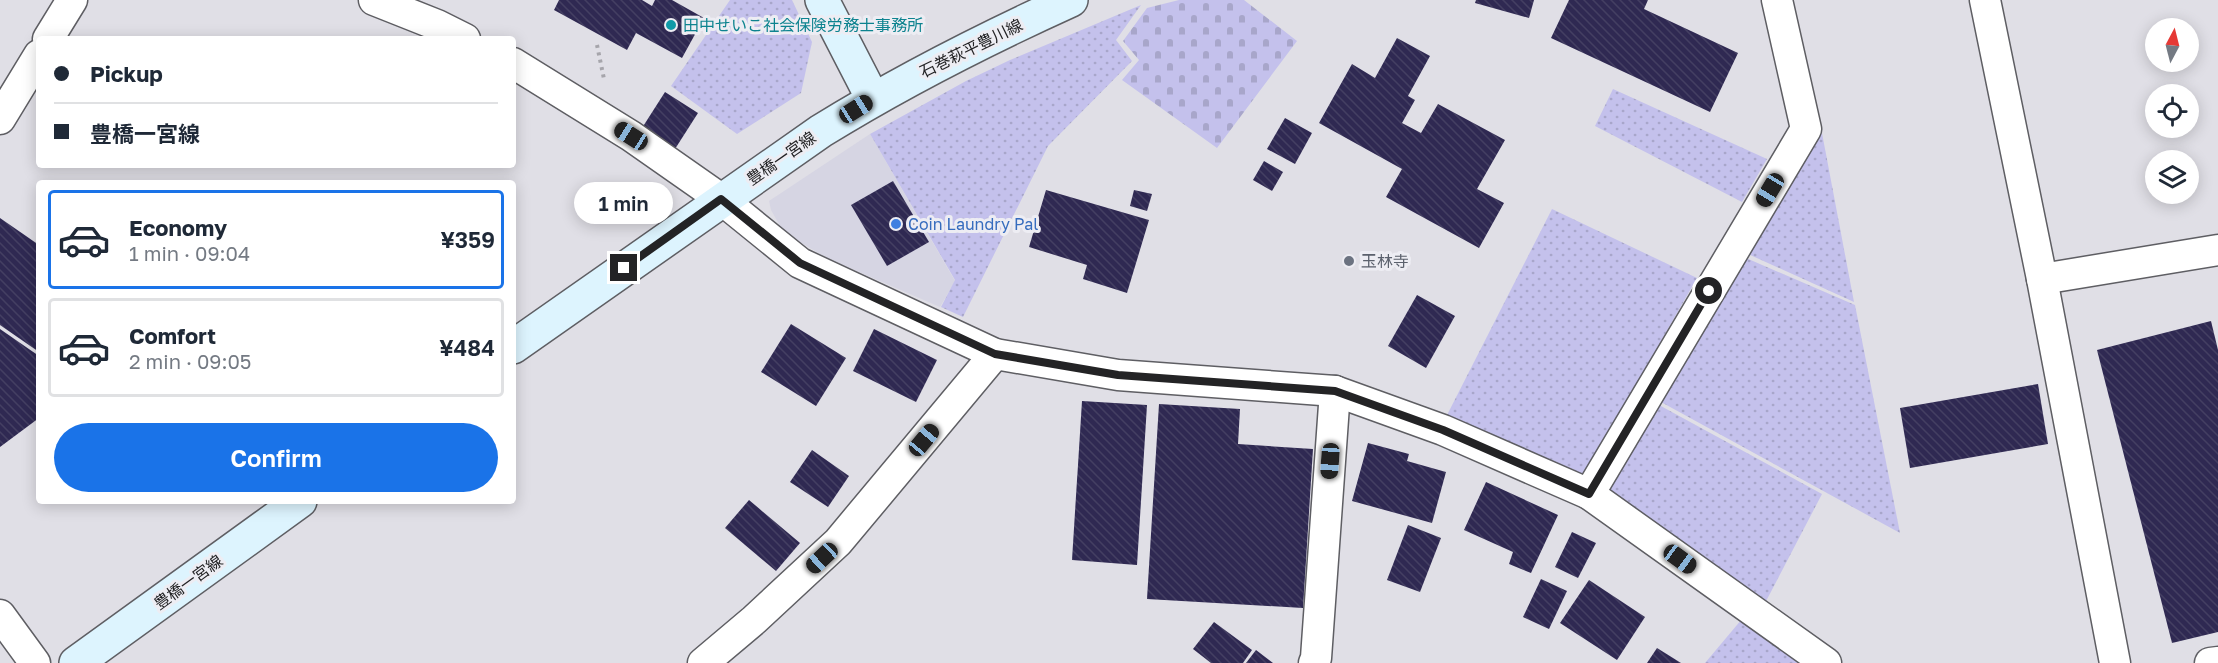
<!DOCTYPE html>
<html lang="en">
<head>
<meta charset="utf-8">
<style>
	:root { --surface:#fff; --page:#f6f6f7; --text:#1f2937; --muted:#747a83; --line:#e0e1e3; --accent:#1a73e8 }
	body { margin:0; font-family:"Golos Text","Noto Sans JP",sans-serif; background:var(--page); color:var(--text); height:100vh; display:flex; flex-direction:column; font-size:22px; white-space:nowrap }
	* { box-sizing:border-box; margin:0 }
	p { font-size:20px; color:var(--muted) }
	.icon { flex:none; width:33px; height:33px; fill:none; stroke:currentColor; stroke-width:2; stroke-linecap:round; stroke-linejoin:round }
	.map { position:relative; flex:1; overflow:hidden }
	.side { position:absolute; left:36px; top:180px; width:480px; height:324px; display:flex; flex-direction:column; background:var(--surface); border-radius:6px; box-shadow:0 3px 15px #0003 }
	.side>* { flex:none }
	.guide { position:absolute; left:36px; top:36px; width:480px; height:132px; border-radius:6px; box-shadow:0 3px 15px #0003; display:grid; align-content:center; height:132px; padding:0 18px; background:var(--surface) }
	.needle { width:39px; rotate:7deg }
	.tools { position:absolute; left:2145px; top:18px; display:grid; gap:12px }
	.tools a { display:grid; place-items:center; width:54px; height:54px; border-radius:50%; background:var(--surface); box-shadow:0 3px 15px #0003; font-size:30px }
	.end { position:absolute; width:27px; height:27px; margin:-14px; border:8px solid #232325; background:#fff; box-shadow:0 0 0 3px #fff }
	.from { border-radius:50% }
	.bubble { position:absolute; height:42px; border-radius:21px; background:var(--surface); box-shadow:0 3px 15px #0003; font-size:20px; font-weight:600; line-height:42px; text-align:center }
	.car { position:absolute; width:18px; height:36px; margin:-18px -9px; border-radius:8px; box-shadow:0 0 4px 2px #0007; background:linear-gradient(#222 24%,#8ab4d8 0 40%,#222 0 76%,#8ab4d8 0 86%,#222 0) }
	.guide b { display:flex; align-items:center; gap:21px; height:57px; font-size:22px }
	.guide b+b { border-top:2px solid var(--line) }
	.guide i { width:15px; height:15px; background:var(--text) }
	ul { padding:10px 0 0; list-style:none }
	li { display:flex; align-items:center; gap:18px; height:99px; margin:0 12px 9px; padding:0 6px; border:3px solid var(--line); border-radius:6px }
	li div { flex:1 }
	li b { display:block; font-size:22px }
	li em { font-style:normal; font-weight:600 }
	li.current { border-color:var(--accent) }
	li>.icon { width:54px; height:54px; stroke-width:1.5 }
	.button { display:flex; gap:12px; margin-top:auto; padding:12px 18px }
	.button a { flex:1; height:69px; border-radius:36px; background:var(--accent); color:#fff; font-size:24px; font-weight:600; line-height:69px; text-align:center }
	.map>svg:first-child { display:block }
	.built { fill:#d6d5e3 }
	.grass { fill:url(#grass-dots) }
	.cemetery { fill:url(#cemetery-stones) }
	.building { fill:url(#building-back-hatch) }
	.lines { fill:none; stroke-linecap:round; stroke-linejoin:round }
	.street-casing { stroke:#5e5e63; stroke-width:33 }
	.secondary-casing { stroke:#5e5e63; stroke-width:36 }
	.path { stroke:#a6a5ab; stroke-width:4; stroke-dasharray:3 4.5; stroke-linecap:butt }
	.street { stroke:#fff; stroke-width:30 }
	.secondary { stroke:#ddf4fe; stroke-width:33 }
	.route { stroke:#232325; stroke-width:8 }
	.culture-dot { fill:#0f9aa8; stroke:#ededf3; stroke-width:2 }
	.shop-dot { fill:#3f7fe0; stroke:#ededf3; stroke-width:2 }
	.worship-dot { fill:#6b7280; stroke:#ededf3; stroke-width:2 }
	.labels { text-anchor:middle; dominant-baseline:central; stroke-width:6; stroke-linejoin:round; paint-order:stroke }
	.culture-label { font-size:16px; fill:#0d838f; stroke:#ededf3; text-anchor:start }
	.street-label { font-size:16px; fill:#232325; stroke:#ededf3 }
	.shop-label { font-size:16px; fill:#366cbe; stroke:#ededf3; text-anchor:start }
	.worship-label { font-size:16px; fill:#5b616d; stroke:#ededf3; text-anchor:start }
</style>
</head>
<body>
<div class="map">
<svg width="2218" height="663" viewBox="0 0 2218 663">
	<defs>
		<pattern id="grass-dots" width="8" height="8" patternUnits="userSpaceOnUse" patternTransform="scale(1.5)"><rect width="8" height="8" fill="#c4c1ec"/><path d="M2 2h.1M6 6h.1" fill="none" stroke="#a8a6ca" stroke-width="1.8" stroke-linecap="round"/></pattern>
		<pattern id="cemetery-stones" width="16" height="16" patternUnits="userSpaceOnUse" patternTransform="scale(1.5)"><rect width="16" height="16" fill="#c4c1ec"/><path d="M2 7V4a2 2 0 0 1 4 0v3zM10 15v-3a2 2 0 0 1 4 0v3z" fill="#a8a6ca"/></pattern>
		<pattern id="building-back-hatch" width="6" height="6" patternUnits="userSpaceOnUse" patternTransform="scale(1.5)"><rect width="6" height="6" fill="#2f2952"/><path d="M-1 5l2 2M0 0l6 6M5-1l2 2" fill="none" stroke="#443f62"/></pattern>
	</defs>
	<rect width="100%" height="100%" fill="#e0dfe6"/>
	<!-- built -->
	<polygon class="built" points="870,134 955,281 940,307 829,259 784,233 771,210 769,201"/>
	<!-- grass -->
	<g class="grass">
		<polygon points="730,0 792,0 812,42 801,93 737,134 671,86"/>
		<polygon points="1141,5 1116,40 1132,61 1048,146 963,317 941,307 955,280 870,134 966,81 1010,60"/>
		<polygon points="1613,89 1767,159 1742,202 1595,126"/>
		<polygon points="1822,133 1854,302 1748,254"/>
		<polygon points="1552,209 1697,278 1583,478 1445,419"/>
		<polygon points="1746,258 1855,305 1900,533 1661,402"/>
		<polygon points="1659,405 1822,494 1764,605 1607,493"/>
		<polygon points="1742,619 1803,663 1705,663"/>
	</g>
	<!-- cemetery -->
	<polygon class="cemetery" points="1179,0 1244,0 1297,41 1217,148 1122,80 1139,60 1123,41 1147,8"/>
	<!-- building -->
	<g class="building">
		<polygon points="559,0 642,0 652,6 655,0 672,0 704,18 682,58 636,33 627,50 554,10"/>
		<polygon points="1476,0 1534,0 1529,18 1475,3"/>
		<polygon points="1569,0 1648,0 1644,9 1738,53 1710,112 1551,38"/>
		<polygon points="1397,38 1430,56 1408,96 1415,100 1402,123 1421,133 1438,104 1505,140 1477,189 1504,203 1479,248 1386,197 1402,169 1319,123 1352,64 1375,78"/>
		<polygon points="665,92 698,113 675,149 642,128"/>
		<polygon points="1285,118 1312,133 1295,164 1267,149"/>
		<polygon points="1264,161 1283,172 1272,191 1253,180"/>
		<polygon points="893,181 929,242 887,266 851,205"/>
		<polygon points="1046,190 1149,220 1127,293 1083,279 1087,265 1029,247"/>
		<polygon points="1134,190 1152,194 1147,211 1130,206"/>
		<polygon points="0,218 39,245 39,352 0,325"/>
		<polygon points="1417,295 1455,316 1426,368 1388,346"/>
		<polygon points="2211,321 2218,350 2218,632 2172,643 2097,350"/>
		<polygon points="791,324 846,358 816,406 761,372"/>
		<polygon points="0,329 39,356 39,418 0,447"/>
		<polygon points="874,329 937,360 916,402 853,371"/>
		<polygon points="2038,384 2048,444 1910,468 1900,408"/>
		<polygon points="1082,401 1147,405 1137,565 1072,560"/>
		<polygon points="1159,404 1240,409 1238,444 1313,449 1303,608 1147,599"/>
		<polygon points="1368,443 1409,454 1407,461 1446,472 1432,523 1352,501"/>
		<polygon points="812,450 849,476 828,507 790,482"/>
		<polygon points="1486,482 1558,515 1531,573 1509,564 1513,552 1464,530"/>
		<polygon points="749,500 800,543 776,571 725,528"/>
		<polygon points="1408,525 1441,538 1420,592 1387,580"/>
		<polygon points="1572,532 1596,543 1578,578 1555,567"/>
		<polygon points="1541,579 1567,591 1549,629 1523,617"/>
		<polygon points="1589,580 1645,617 1617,660 1560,623"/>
		<polygon points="1214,622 1252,650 1243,663 1211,663 1193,649"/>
		<polygon points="1657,648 1681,663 1647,663"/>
		<polygon points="1256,650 1273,663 1246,663"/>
	</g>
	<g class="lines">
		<!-- street casing -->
		<g class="street-casing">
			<g id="street">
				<polyline points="374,0 437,25 465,39"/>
				<polyline points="1985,0 2042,279 2115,663"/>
				<polyline points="48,39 72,0"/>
				<polyline points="513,63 631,136 721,199 800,263 995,354 1118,375 1335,391 1443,430 1589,494 1826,663"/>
				<polyline points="0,119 39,55"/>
				<polyline points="2042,279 2218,250"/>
				<polyline points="1589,494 1806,129 1777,0"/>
				<polyline points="0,615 35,663"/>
				<polyline points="703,663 754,620 838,542 995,354"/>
				<polyline points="1314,663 1316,658 1335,391"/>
				<polyline points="2210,663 2218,662"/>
			</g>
		</g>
		<!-- secondary casing -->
		<g class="secondary-casing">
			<g id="secondary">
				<polyline points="822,0 873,99"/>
				<path d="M513,347L821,131C902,81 985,39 1071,0"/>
				<polyline points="76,663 300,501"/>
			</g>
		</g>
		<!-- path -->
		<polyline class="path" points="597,45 604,79"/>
		<!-- street -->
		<use href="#street" class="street"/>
		<!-- secondary -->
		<use href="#secondary" class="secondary"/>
	</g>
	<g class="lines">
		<!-- route -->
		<polyline class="route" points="624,268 721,199 800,263 995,354 1118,375 1335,391 1443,430 1589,494 1709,291"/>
	</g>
	<!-- markers -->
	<circle class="culture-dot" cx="671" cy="25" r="6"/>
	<circle class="shop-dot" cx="896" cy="224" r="6"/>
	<circle class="worship-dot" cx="1349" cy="261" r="6"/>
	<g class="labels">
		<!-- culture labels -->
		<g class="culture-label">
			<text x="683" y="25">田中せいこ社会保険労務士事務所</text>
		</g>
		<!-- street labels -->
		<g class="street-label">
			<text transform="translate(971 48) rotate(-26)">石巻萩平豊川線</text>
			<text transform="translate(781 158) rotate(-35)">豊橋一宮線</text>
			<text transform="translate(188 582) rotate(-36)">豊橋一宮線</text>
		</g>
		<!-- shop labels -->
		<g class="shop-label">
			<text x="908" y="224">Coin Laundry Pal</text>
		</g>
		<!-- worship labels -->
		<g class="worship-label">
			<text x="1361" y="261">玉林寺</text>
		</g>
	</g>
</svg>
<div class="tools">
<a><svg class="needle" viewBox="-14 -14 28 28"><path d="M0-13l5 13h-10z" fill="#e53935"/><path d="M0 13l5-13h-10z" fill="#747a83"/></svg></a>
<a><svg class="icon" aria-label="locate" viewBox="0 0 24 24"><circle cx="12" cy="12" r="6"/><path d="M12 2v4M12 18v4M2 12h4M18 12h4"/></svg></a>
<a><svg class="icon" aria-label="layers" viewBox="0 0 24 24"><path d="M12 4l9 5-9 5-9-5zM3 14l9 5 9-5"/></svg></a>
</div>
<i class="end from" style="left:1709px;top:291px"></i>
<i class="end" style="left:624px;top:268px"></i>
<div class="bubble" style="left:574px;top:182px;width:99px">1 min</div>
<i class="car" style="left:856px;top:109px;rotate:58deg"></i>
<i class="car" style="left:631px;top:136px;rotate:302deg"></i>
<i class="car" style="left:1770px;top:190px;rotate:211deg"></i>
<i class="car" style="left:924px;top:440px;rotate:40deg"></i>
<i class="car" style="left:1330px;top:461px;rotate:184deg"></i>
<i class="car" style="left:822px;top:558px;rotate:227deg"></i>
<i class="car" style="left:1680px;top:559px;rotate:126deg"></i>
<div class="guide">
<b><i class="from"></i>Pickup</b>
<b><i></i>豊橋一宮線</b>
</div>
<section class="side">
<ul>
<li class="current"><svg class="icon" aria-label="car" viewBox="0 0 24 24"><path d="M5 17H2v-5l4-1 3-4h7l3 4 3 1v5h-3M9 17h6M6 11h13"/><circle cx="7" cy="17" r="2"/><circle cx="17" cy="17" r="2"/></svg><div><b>Economy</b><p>1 min · 09:04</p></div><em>¥359</em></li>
<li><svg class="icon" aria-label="car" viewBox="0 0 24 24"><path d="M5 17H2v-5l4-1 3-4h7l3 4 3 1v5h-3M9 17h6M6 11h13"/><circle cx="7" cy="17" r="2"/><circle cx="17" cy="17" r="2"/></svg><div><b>Comfort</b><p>2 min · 09:05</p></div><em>¥484</em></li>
</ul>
<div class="button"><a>Confirm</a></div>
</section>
</div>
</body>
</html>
